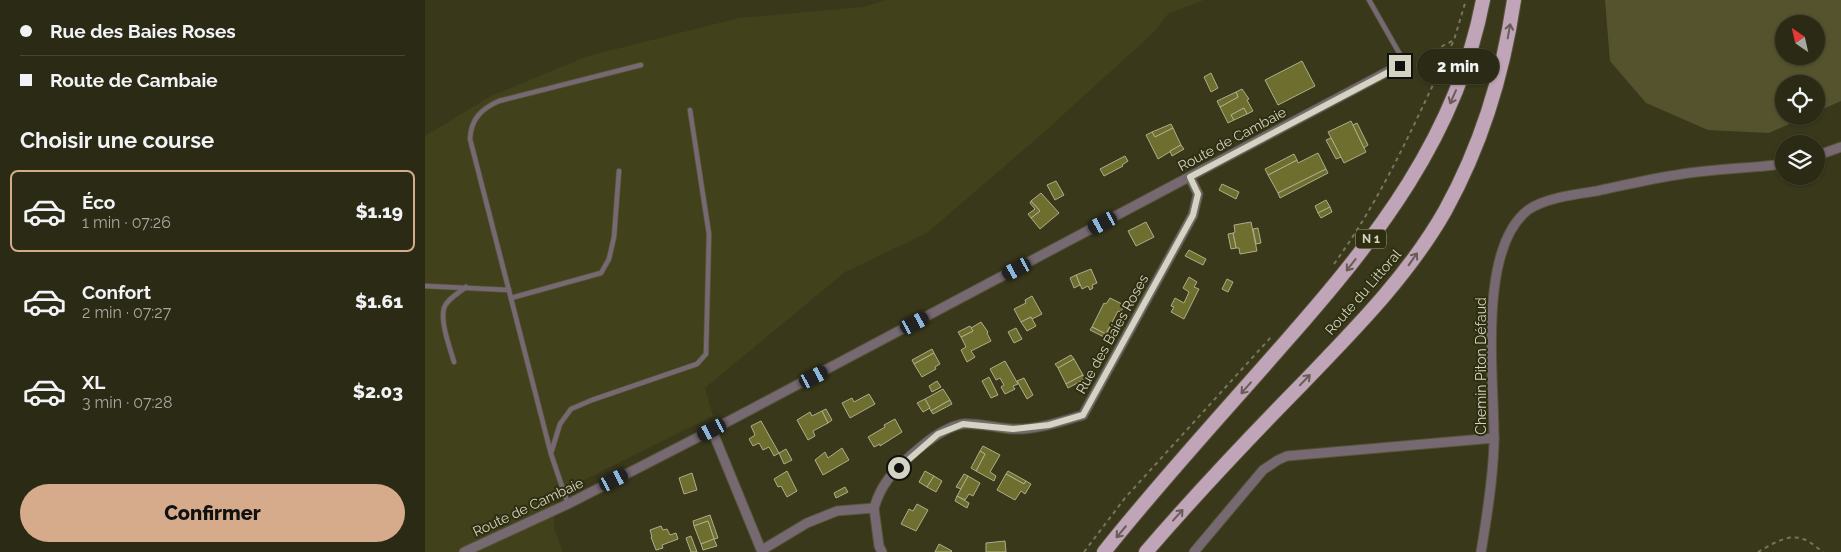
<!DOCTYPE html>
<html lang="fr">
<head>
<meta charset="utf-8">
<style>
	:root { --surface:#2b2a14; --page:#33321d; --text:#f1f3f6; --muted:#a6a7a0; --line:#474634; --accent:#d6ab8b }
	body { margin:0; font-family:Raleway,sans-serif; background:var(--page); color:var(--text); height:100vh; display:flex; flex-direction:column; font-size:19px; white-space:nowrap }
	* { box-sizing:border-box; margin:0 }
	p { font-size:16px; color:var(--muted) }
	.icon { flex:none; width:28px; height:28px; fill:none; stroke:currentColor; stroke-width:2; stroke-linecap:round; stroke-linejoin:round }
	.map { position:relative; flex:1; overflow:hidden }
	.sheet { display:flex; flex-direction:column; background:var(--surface); width:425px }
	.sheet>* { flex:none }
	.banner { display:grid; align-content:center; height:110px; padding:0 20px; background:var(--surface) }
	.needle { width:32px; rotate:326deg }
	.fabs { position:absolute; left:1350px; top:15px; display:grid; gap:10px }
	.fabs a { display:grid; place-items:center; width:50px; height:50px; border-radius:50%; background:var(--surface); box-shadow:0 1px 4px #0004,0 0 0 1px var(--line); font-size:25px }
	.end { position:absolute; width:22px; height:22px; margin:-11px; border:6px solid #d4d4c3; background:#111; box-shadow:0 0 0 2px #111 }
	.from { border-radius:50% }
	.bubble { position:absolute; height:35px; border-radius:18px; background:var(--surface); box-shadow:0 1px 4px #0004,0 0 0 1px var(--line); font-size:16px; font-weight:800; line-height:35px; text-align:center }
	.car { position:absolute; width:15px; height:30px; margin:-15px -8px; border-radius:6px; box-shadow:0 0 4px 1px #0007; background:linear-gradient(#222 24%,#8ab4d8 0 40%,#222 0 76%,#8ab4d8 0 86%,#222 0) }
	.banner b { display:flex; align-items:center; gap:18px; height:48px; font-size:19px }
	.banner b+b { border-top:1px solid var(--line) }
	.banner i { width:12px; height:12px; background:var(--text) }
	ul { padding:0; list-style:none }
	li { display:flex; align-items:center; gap:15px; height:82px; margin:0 10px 8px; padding:0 10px; border:2px solid transparent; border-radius:8px }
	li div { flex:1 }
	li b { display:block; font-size:19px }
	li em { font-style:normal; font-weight:800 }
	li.on { border-color:var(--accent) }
	li>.icon { width:45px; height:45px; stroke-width:1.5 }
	h2 { padding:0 20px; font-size:22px; line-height:60px }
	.primary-button { display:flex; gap:10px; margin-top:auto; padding:10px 20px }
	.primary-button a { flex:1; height:58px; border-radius:30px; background:var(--accent); color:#111; font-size:20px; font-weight:800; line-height:58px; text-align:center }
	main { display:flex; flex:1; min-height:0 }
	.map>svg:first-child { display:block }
	.built { fill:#41411b }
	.green { fill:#54532d; fill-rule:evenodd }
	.building { fill:#6e6e2f; stroke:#adae8c }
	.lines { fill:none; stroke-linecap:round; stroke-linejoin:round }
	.service-casing { stroke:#555439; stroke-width:6 }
	.minor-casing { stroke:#555439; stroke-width:11 }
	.trunk-casing { stroke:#555439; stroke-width:16 }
	.path { stroke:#76765d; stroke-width:2; stroke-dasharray:4 4; stroke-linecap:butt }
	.service { stroke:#766972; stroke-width:4.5 }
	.minor { stroke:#766972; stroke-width:9 }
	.trunk { stroke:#c0a4b8; stroke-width:14 }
	.oneway { stroke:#685d54 }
	.route { stroke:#d4d4c3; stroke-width:6 }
	.labels { text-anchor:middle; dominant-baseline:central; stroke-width:4; stroke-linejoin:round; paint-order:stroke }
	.shield { fill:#2e2e11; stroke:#a2a28e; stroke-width:1 }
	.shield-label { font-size:12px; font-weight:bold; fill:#d4d4c3 }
	.street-label { font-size:14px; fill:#d4d4c3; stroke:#2e2e11 }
</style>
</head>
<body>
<main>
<section class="sheet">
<div class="banner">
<b><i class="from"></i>Rue des Baies Roses</b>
<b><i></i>Route de Cambaie</b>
</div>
<h2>Choisir une course</h2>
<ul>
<li class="on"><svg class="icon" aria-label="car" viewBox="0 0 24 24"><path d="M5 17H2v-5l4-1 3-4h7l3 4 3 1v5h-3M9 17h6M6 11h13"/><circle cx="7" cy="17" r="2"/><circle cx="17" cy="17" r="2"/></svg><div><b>Éco</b><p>1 min · 07:26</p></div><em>$1.19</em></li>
<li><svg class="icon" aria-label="car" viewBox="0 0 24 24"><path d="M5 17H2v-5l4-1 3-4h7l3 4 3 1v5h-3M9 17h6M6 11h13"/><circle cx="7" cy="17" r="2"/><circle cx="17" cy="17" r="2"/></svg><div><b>Confort</b><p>2 min · 07:27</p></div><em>$1.61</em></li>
<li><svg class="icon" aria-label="car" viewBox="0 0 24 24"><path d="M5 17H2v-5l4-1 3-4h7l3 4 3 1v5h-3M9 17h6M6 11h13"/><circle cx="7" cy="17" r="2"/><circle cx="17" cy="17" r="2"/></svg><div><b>XL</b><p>3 min · 07:28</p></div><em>$2.03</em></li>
</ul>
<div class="primary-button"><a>Confirmer</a></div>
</section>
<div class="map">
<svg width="1416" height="552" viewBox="0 0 1416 552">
	<rect width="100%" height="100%" fill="#39381b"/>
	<!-- built -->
	<polygon class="built" points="461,0 779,0 743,14 729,32 617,134 502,233 420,272 280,388 288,416 129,495 129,528 138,552 0,552 0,136 66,96 163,56 314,18 438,7"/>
	<!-- green -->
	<path class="green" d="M1180,0H1416V101L1391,112V84H1359V116H1382L1344,133L1283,130L1221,103L1185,61ZM1359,24H1391V56H1359Z"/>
	<!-- building -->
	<g class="building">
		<polygon points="877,61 890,86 853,105 840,80"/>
		<polygon points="786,73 793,88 786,92 779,77"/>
		<polygon points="817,89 824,99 822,100 828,111 822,114 819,108 806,115 809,120 803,123 795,107 813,97 811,92"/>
		<polygon points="811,92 813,97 795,107 792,101"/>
		<polygon points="819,108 822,114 809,120 806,115"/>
		<polygon points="926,121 941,152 919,163 903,132"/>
		<polygon points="932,123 943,145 939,148 928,125"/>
		<polygon points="746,124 748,128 730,137 727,132"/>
		<polygon points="748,128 756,145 733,159 721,135 727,132 730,137"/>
		<polygon points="906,138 916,157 911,159 901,140"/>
		<polygon points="756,145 759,149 747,156 745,151"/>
		<polygon points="893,153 901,169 853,193 843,175 872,160 873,163"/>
		<polygon points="869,154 872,160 843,175 840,169"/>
		<polygon points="700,156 703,161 697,165 698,166 679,176 675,169"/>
		<polygon points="901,169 903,173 855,198 853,193"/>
		<polygon points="631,181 639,195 630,200 622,185"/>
		<polygon points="797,184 814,192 811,199 794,190"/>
		<polygon points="616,193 634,213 615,229 606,218 615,211 606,201"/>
		<polygon points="901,200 905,207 893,213 890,206"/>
		<polygon points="606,201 615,211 606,218 603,214 610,209 605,203"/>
		<polygon points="905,207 907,212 896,218 893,213"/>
		<polygon points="721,222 729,237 711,246 703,231"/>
		<polygon points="826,222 832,251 815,254 814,248 811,248 808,233 810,232 809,225"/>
		<polygon points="833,228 836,243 831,244 828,229"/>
		<polygon points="808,233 811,248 806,249 803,234"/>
		<polygon points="764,250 781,259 778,265 760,256"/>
		<polygon points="666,269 672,283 667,285 668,288 665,290 663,286 657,289 651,275"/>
		<polygon points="651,275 655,285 649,288 645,278"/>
		<polygon points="764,277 772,282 769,287 774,289 759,319 746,312 749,307 746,306 750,298 759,303 764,292 758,288"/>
		<polygon points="802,279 808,282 803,292 797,289"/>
		<polygon points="607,296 617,314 607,319 606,317 596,322 589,309 601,303 600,300"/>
		<polygon points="685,298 699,305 696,312 693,311 681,334 667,327 679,303 681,304"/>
		<polygon points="606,317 611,326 602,331 596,322"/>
		<polygon points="556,322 563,332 562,333 566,341 546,351 550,357 542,362 536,350 541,347 536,337 548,331 546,328"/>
		<polygon points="686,325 689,327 683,339 665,330 667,327 681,334"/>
		<polygon points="545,326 548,331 536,337 533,332"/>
		<polygon points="591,328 597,339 589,343 583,332"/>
		<polygon points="507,349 509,353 489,364 487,360"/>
		<polygon points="509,353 515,364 510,367 511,369 497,377 489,364"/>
		<polygon points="646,355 649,359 633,368 630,364"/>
		<polygon points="649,359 658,375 641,384 633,368"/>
		<polygon points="580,361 593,384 588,386 590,389 580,394 576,387 579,385 575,378 571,380 565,369"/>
		<polygon points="658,375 660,379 643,388 641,384"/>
		<polygon points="564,377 573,395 566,398 557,381"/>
		<polygon points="599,378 608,395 602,399 592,381"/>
		<polygon points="512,381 516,387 507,392 504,386"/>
		<polygon points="518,389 525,400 506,411 500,399"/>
		<polygon points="444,394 450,404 425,418 417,403 427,398 429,402"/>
		<polygon points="500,399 505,408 498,412 492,403"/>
		<polygon points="525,400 527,404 508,414 506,411"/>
		<polygon points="401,409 407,420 403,423 397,411"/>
		<polygon points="397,411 403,423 388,431 390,436 383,440 372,420 385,412 387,416"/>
		<polygon points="470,419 477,432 455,446 455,444 449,447 443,437 460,427 459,425"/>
		<polygon points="336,421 354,453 349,456 344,447 338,450 334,443 328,446 324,439 330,435 326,426"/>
		<polygon points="558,446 575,455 565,472 571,476 569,481 551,471 560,454 555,451"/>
		<polygon points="417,448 424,460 398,475 390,460 400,452 403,458"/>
		<polygon points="361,449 367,460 359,464 354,453"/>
		<polygon points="555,451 560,454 551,471 546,468"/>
		<polygon points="362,471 372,491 362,497 356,486 353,487 349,479"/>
		<polygon points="500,471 509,476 502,487 494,482"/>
		<polygon points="583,471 601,481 599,484 581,474"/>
		<polygon points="267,473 272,490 259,494 254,478"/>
		<polygon points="539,474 543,476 536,489 531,487"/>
		<polygon points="581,474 599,484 601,481 606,484 600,494 596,491 590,500 572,490"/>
		<polygon points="509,476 517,481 511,492 502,487"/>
		<polygon points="543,476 555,483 548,496 544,494 540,500 532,496"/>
		<polygon points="420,487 423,492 411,498 409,493"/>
		<polygon points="532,496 544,503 542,508 530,501"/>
		<polygon points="492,504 503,510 491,531 476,524 484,509 488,511"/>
		<polygon points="285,515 293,538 289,539 283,521 269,526 268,521"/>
		<polygon points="283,521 289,539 276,544 269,526"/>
		<polygon points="236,526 238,530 242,529 245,535 251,533 253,539 237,545 238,548 231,550 226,537 227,537 225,530"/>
		<polygon points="266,536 272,552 266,552 261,538"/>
		<polygon points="289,539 292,546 278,550 276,544"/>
		<polygon points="580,541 581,552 561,552 561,543"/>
		<polygon points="514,544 527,551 526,552 510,552"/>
	</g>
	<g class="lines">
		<!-- service casing -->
		<g class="service-casing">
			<g id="service">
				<polyline points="944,0 977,58 975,65"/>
				<polyline points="0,286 84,290"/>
				<polyline points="86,298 176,273 184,259 189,237 194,171"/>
				<path d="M29,362C25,348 15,322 19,308C22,299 34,293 41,287"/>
				<polyline points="126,453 135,424 146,409 167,400 272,364 281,354 284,234 265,110"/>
				<path d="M143,504L126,454L45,139C46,119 56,109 74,101L216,65"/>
			</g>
		</g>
		<!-- minor casing -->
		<g class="minor-casing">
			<g id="minor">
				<polyline points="1391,156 1416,147"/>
				<polyline points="287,430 337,552"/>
				<polyline points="449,508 454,546 457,552"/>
				<path d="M337,550L382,523L412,511L449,508C452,498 457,487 464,478C480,459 512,429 537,424C549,422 573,428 587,429C611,430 635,422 658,415L768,215L773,194L765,177"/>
				<polyline points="39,552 143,504 287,430 975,65"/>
				<polyline points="769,552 838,470 853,460 862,456 1069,438"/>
				<path d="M1056,552C1062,516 1068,479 1069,443C1070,384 1051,250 1103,210C1119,198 1152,194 1172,191C1200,185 1229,178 1257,174C1291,169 1325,168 1359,164"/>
			</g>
		</g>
		<!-- trunk casing -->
		<g class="trunk-casing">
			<g id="trunk">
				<path d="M679,552C737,479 801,410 862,340C951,239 1032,136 1058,0"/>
				<path d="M721,552C771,494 824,438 878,383C929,330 983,276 1020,211C1057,144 1078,75 1089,0"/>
			</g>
		</g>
		<!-- path -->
		<g class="path">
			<polyline points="984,68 997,62 1002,54 1029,40 1041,0"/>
			<path d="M909,264C959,195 993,116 1029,40"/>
			<polyline points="659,552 700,498 847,336"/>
			<path d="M1333,552C1346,545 1363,533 1378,539C1385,541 1392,548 1398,552"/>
		</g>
		<!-- service -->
		<use href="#service" class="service"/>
		<!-- minor -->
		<use href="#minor" class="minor"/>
		<!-- trunk -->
		<use href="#trunk" class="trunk"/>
	</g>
	<!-- one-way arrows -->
	<defs><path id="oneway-shaft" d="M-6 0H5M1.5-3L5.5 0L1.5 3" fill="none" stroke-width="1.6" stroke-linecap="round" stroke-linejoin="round" transform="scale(1.25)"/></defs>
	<g class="oneway">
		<use href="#oneway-shaft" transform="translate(1084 31) rotate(-80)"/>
		<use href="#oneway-shaft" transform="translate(1028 97) rotate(114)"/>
		<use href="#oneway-shaft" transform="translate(988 259) rotate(-55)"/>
		<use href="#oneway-shaft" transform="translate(926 265) rotate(128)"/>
		<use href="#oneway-shaft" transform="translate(880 380) rotate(-46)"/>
		<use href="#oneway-shaft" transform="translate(821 388) rotate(131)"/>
		<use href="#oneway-shaft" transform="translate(753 515) rotate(-48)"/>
		<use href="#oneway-shaft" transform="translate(696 532) rotate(130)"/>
	</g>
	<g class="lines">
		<!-- route -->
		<polyline class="route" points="474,468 513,434 538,424 588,429 624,425 658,415 768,215 773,194 765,177 975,66"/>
	</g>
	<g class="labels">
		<!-- shield labels -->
		<rect class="shield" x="931" y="229.5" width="30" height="19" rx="4"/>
		<g class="shield-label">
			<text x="946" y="239">N 1</text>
		</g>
		<!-- street labels -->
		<g class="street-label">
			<text transform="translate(807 139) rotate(-28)">Route de Cambaie</text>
			<text transform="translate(938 292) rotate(-49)">Route du Littoral</text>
			<text transform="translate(687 334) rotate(-61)">Rue des Baies Roses</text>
			<text transform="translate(1056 366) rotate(-90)">Chemin Piton Défaud</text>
			<text transform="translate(103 507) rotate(-25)">Route de Cambaie</text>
		</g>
	</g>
</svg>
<div class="fabs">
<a><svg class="needle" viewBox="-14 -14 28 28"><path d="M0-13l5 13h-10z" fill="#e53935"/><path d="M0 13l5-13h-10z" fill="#a6a7a0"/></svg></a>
<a><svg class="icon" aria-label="locate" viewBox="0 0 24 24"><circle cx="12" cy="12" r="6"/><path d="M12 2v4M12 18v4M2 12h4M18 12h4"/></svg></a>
<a><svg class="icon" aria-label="layers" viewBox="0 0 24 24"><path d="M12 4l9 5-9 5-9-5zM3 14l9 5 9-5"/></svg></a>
</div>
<i class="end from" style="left:474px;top:468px"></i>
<i class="end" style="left:975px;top:66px"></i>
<div class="bubble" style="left:992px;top:49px;width:82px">2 min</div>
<i class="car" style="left:678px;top:223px;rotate:242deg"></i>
<i class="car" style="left:592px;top:269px;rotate:242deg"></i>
<i class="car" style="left:490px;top:323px;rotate:62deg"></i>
<i class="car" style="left:389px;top:377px;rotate:62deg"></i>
<i class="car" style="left:287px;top:430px;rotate:243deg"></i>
<i class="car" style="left:189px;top:480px;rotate:63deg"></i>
</div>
</main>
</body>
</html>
